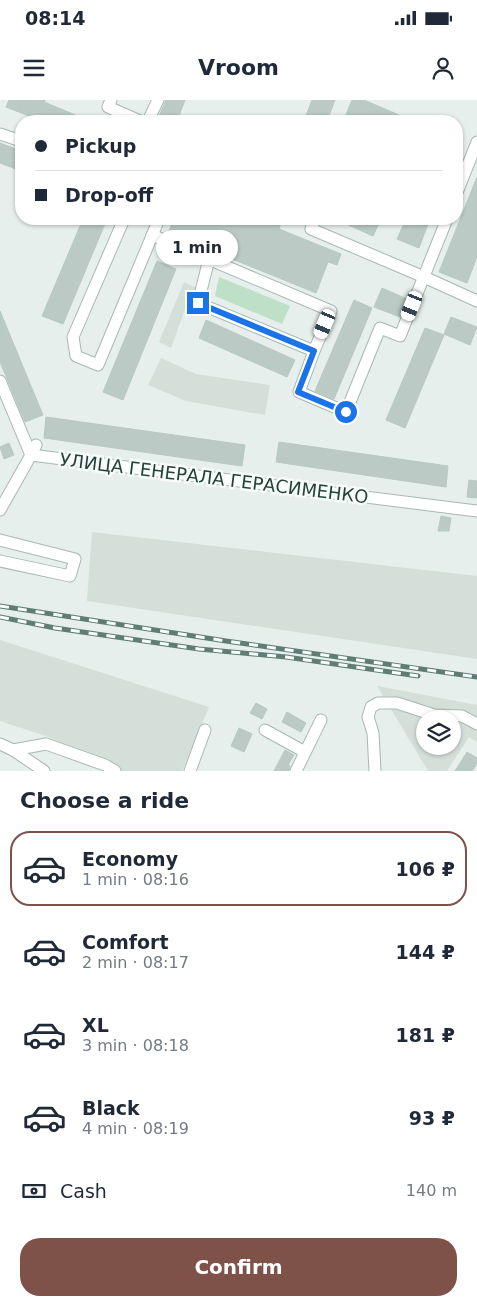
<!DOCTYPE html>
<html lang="en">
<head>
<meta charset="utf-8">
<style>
	:root { --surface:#fff; --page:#f6f6f7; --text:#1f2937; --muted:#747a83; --line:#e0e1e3; --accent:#7f5249 }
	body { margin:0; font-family:"DejaVu Sans",sans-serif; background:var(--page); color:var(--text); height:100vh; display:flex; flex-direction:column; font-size:19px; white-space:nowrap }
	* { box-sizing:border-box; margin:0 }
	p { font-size:16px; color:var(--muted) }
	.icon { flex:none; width:28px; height:28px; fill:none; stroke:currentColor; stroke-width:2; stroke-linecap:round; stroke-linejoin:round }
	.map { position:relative; height:671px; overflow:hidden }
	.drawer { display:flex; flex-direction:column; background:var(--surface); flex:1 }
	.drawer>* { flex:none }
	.banner { position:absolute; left:15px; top:15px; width:448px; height:110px; border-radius:20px; box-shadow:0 1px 4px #0004; display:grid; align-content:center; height:110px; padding:0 20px; background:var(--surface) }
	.controls { position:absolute; left:416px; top:610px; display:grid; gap:10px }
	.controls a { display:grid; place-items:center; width:45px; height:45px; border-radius:50%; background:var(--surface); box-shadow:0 1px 4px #0004; font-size:25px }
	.end { position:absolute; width:22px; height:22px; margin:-11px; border:6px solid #1a73e8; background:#fff; box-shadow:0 0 0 2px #fff }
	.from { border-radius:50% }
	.bubble { position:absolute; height:35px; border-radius:18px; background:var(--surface); box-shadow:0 1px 4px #0004; font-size:16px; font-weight:800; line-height:35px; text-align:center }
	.car { position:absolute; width:15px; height:30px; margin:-15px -8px; border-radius:6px; box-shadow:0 0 4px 1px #0007; background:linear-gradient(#fff 24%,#345 0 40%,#fff 0 76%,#345 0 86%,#fff 0) }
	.banner b { display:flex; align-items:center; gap:18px; height:48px; font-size:19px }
	.banner b+b { border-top:1px solid var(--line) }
	.banner i { width:12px; height:12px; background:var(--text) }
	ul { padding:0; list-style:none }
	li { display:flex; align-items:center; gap:15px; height:75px; margin:0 10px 8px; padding:0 10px; border:2px solid transparent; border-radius:20px }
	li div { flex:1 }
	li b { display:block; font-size:19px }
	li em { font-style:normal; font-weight:800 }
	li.on { border-color:var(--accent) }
	li>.icon { width:45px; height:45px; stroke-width:1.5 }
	h2 { padding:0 20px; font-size:22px; line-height:60px }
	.pay { display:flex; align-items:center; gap:12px; height:55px; padding:0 20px; font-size:19px }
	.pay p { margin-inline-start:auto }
	.button { display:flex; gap:10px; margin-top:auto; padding:10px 20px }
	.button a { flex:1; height:58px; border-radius:20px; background:var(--accent); color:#fff; font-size:20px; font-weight:800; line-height:58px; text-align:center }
	.status { display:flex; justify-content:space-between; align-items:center; height:35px; padding:0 25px; background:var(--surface); direction:ltr }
	.status svg { height:14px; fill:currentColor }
	header { display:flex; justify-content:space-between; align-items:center; height:65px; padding:0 20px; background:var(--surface); font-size:22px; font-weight:800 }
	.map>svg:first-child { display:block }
	.built { fill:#d4dfda; fill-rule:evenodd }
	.green { fill:#bfe0c8 }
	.building { fill:#bbcac4; stroke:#b8c9c2 }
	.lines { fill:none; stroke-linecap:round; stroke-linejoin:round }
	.minor-casing { stroke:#a8b8b2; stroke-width:13 }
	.minor { stroke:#fff; stroke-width:11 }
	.rail-casing { stroke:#5f7d75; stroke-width:5 }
	.rail { stroke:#f7fbf9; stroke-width:3; stroke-dasharray:9; stroke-linecap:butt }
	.route { stroke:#1a73e8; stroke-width:6 }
	.labels { text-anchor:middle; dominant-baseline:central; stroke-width:5; stroke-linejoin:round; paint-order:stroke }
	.street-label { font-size:18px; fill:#24423a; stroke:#f7fbf9 }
</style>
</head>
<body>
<div class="status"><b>08:14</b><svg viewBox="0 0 49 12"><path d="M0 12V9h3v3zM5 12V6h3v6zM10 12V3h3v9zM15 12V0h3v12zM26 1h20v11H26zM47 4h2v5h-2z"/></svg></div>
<header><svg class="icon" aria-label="menu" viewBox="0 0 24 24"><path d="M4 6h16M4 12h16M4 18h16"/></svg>Vroom<svg class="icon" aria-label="person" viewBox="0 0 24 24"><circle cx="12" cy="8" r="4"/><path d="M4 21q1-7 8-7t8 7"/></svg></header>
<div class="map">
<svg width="477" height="671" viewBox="0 0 477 671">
	<rect width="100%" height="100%" fill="#e6efeb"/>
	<!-- built -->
	<g class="built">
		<polygon points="184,182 198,189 195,195 190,195 171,248 159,242"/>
		<polygon points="161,258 196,274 270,285 265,315 186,301 148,285"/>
		<polygon points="92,432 477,476 477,559 87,501"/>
		<polygon points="0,540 209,607 182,671 122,671 43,635 0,621"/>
		<path d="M377,586L477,605V642L469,637L447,671H428ZM425,619H452V646H425Z"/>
	</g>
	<!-- green -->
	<polygon class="green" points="219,177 290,206 282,224 215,196"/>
	<!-- building -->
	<g class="building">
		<polygon points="9,0 45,0 44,2 90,21 42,21 6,7"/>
		<polygon points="166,0 185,0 177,21 157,21"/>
		<polygon points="312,0 335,0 327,21 304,21"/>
		<polygon points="352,0 364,0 413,21 355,21 345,17"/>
		<polygon points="0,43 21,51 21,71 0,63"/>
		<polygon points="477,77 477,157 467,183 439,172"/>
		<polygon points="83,119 107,119 63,224 42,216"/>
		<polygon points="174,119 282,119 279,129 341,154 337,165 328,162 316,193 168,133"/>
		<polygon points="335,119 381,119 373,136"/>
		<polygon points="406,119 430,119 419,148 397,139"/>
		<polygon points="157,161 176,169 123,300 103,292"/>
		<polygon points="382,188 407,199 400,217 374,207"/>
		<polygon points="354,200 372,208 334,299 315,291"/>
		<polygon points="0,211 43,315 25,322 0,262"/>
		<polygon points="451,217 477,227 470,245 444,234"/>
		<polygon points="206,220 295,260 287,277 199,238"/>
		<polygon points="425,228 444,235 405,328 386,320"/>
		<polygon points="46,317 245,345 242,366 44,338"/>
		<polygon points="279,342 448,366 446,387 276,362"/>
		<polygon points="9,343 14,355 4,359 0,347"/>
		<polygon points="469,380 477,381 477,398 467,397"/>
		<polygon points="441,416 451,418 449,431 438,431"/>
		<polygon points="256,603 267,609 262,619 250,613"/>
		<polygon points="287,612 306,623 301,632 282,622"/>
		<polygon points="239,628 252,634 244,652 231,646"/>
		<polygon points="285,650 294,655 288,665 290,666 289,671 274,671"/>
		<polygon points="467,652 477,658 477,664 472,671 455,671"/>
	</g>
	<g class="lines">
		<!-- minor casing -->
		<g class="minor-casing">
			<g id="minor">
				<polyline points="111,0 108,7 140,21"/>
				<polyline points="148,21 158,0"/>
				<polyline points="0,34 21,41"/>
				<polyline points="456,95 477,42"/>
				<polyline points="124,119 73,237 76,256 98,265 159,119"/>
				<polyline points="315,119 311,129 424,177 477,201"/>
				<polyline points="152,135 331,211 314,251 198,203 209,159"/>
				<polyline points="314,251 299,292 346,312 380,228 400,236 447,119"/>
				<polyline points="0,281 31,355 477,411"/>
				<polyline points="0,410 31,355 36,345"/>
				<polyline points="0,440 75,459 70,476 0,461"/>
				<polyline points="265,630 305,652"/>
				<polyline points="0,644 13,650 44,671"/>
				<polyline points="13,650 46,644 105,665 115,671"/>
				<polyline points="190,671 205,630"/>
				<polyline points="296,671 321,620"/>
				<polyline points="375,671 373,633 368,617 371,607 378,603 397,603 434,615 462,616 477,624"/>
			</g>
		</g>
		<!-- minor -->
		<use href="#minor" class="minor"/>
		<!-- rail casing -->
		<g class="rail-casing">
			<g id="rail">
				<polyline points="0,506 226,541 477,577"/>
				<polyline points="0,517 55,528 199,549 286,557 418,576"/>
			</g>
		</g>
		<!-- rail -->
		<use href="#rail" class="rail"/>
	</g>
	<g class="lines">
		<!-- route -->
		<polyline class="route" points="198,203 314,251 298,292 346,312"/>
	</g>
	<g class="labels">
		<!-- street labels -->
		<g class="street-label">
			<text transform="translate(214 378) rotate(7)">УЛИЦА ГЕНЕРАЛА ГЕРАСИМЕНКО</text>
		</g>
	</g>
</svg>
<div class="controls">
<a><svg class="icon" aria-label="layers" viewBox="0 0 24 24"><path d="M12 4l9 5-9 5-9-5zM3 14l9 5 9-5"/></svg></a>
</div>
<i class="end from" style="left:346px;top:312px"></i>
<i class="end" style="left:198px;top:203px"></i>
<div class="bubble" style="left:156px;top:130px;width:82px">1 min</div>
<i class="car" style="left:412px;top:206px;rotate:202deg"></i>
<i class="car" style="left:325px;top:224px;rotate:203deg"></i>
<div class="banner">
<b><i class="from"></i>Pickup</b>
<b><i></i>Drop-off</b>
</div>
</div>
<section class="drawer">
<h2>Choose a ride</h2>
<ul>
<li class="on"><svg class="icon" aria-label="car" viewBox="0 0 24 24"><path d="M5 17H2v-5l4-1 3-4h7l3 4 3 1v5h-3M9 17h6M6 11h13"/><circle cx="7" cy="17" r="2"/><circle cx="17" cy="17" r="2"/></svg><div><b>Economy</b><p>1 min · 08:16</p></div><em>106 ₽</em></li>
<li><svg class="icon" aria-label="car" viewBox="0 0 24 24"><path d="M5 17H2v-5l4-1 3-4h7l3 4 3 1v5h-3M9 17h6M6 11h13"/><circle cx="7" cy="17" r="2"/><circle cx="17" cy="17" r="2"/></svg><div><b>Comfort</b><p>2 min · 08:17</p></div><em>144 ₽</em></li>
<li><svg class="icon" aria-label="car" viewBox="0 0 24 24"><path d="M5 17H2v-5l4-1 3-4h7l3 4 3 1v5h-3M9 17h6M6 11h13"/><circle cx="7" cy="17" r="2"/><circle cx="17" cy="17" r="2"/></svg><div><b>XL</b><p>3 min · 08:18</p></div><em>181 ₽</em></li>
<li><svg class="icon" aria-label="car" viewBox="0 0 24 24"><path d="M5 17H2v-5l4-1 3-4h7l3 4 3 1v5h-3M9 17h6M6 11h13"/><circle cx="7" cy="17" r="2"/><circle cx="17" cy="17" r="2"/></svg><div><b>Black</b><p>4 min · 08:19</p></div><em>93 ₽</em></li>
</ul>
<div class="pay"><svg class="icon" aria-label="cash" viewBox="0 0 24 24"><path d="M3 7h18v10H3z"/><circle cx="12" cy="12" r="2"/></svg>Cash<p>140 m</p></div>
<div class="button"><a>Confirm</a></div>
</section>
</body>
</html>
